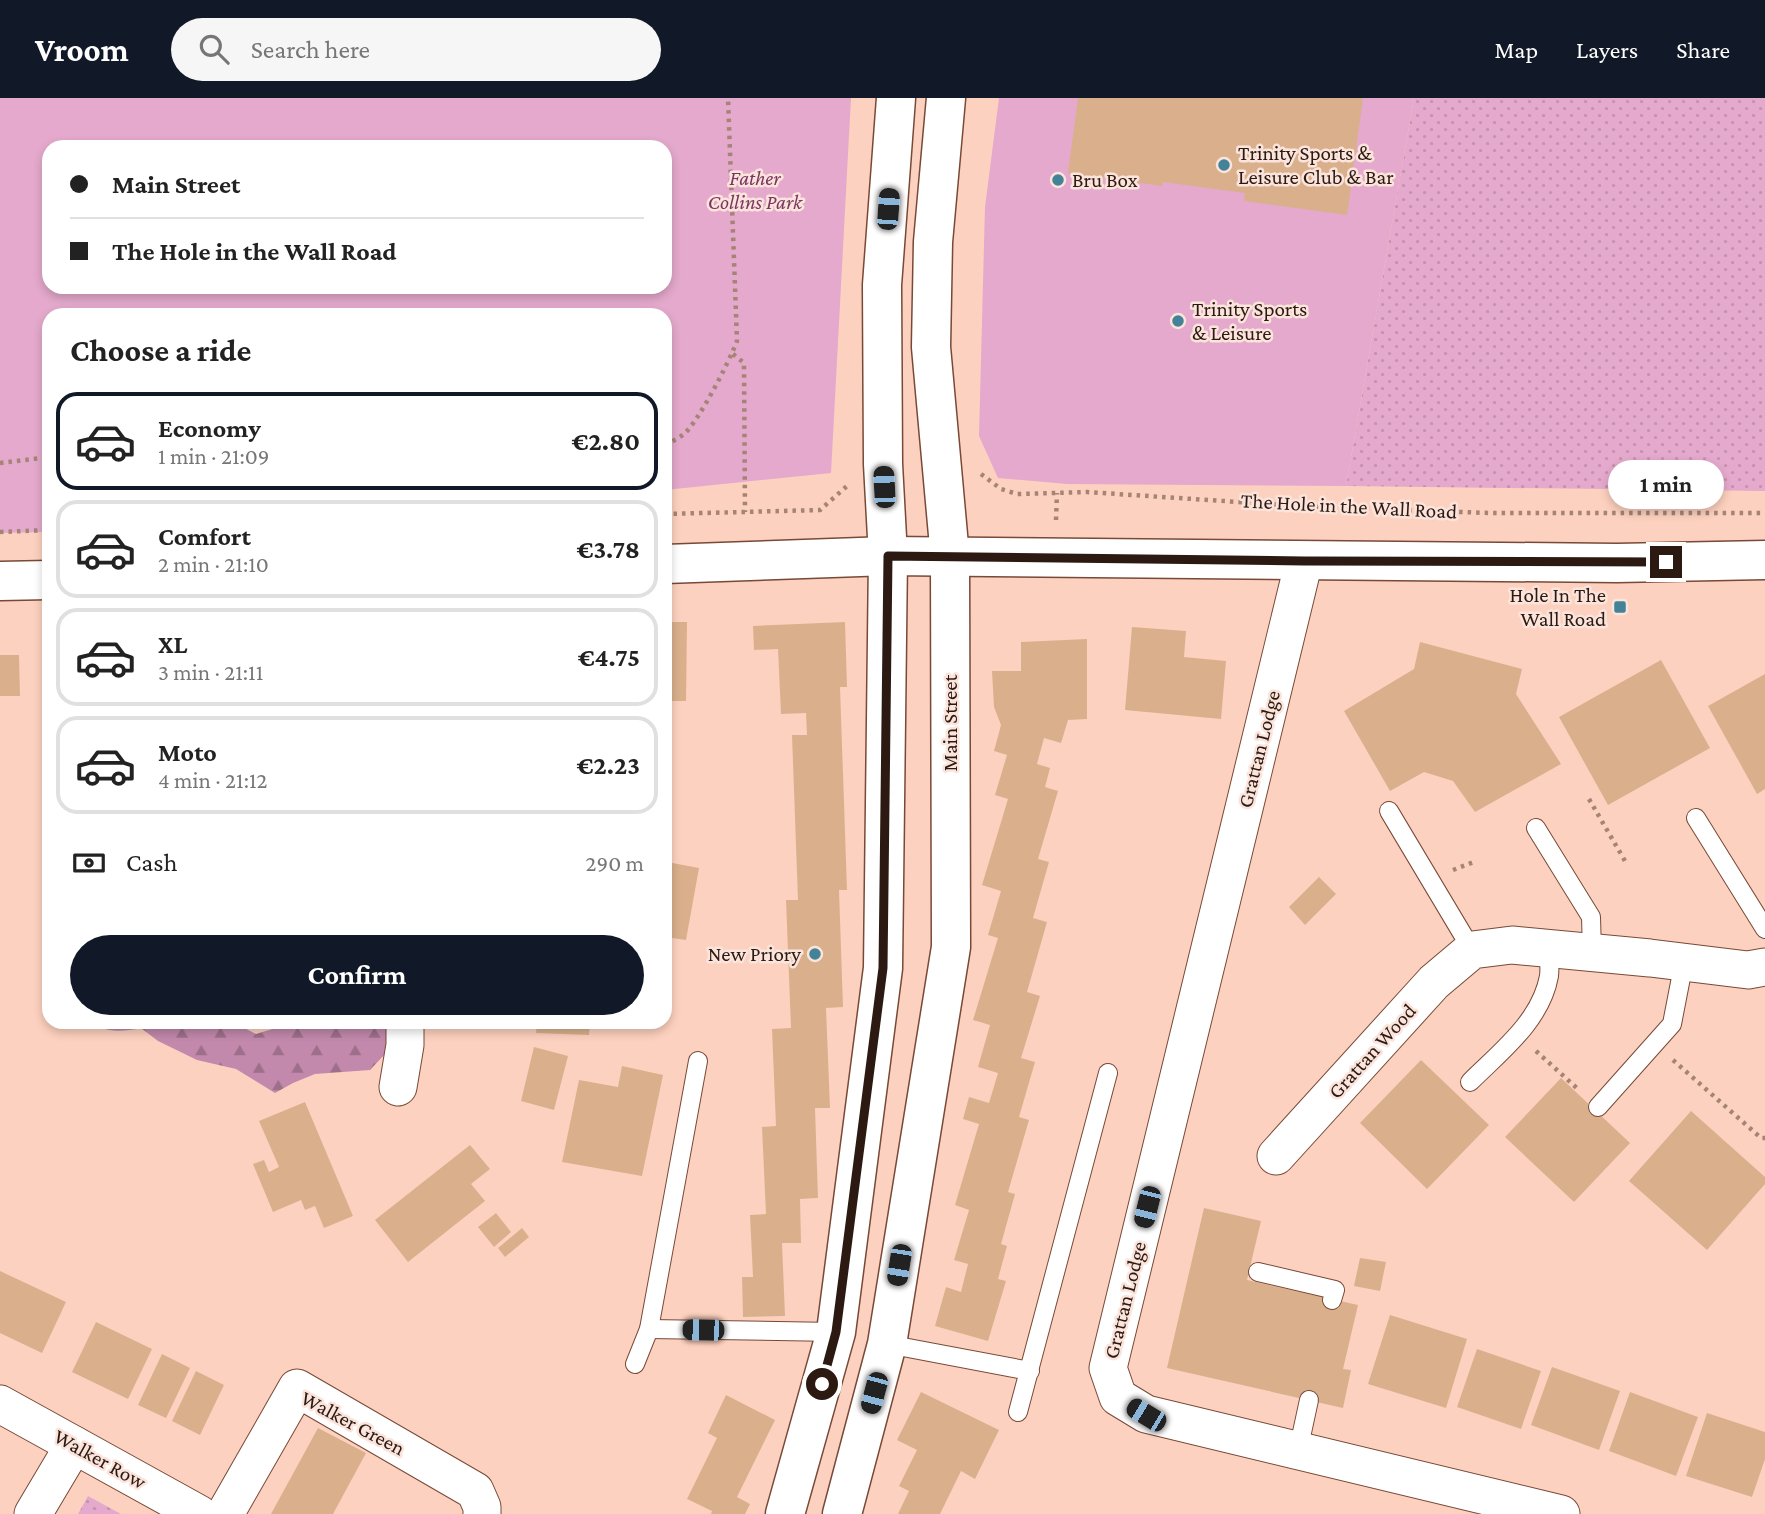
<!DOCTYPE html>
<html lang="en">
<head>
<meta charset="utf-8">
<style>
	:root { --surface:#fff; --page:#f6f6f6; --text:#222; --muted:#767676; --line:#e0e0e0; --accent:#111827 }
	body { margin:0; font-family:"Crimson Pro",serif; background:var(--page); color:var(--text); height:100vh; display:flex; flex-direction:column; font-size:26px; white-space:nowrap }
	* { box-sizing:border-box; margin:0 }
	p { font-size:23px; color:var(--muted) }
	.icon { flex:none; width:38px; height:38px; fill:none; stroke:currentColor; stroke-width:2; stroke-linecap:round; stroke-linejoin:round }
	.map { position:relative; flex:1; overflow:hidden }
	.drawer { position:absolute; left:42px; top:210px; width:630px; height:721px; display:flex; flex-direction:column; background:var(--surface); border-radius:21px; box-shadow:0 4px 10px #0003 }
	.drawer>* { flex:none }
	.banner { position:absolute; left:42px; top:42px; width:630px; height:154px; border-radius:21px; box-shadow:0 4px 10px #0003; display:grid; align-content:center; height:154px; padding:0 28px; background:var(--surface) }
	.end { position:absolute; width:32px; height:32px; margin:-16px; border:9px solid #2c1911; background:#fff; box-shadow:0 0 0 4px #fff }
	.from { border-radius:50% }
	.bubble { position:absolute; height:49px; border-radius:24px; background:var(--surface); box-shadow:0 4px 10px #0003; font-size:23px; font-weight:700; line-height:49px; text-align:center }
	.car { position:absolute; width:21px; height:42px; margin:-21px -10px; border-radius:9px; box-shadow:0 0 5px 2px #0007; background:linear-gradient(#222 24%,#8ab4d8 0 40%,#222 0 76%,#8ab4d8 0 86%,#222 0) }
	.banner b { display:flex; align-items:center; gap:24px; height:66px; font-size:26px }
	.banner b+b { border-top:2px solid var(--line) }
	.banner i { width:18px; height:18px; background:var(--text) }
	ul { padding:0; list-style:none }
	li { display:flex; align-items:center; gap:21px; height:98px; margin:0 14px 10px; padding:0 14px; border:4px solid var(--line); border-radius:21px }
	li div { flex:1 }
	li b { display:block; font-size:26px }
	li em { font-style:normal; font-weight:700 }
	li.selected { border-color:var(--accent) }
	li>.icon { width:63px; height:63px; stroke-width:1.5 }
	h2 { padding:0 28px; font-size:32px; line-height:84px }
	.pay { display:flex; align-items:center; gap:18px; height:77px; padding:0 28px; font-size:26px }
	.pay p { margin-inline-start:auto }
	.primary-button { display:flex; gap:14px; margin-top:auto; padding:14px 28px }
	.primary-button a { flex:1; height:80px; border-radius:42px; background:var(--accent); color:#fff; font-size:28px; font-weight:700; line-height:80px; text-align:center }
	header { display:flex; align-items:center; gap:42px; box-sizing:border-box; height:98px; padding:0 35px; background:var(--accent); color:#fff }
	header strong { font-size:33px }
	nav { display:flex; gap:38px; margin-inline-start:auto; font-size:24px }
	.search { width:490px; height:63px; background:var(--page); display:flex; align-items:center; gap:18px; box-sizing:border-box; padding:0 24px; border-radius:38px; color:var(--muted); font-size:26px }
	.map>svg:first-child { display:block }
	.grass { fill:url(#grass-dots) }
	.forest { fill:url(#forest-firs) }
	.park { fill:#e4a9cc; fill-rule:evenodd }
	.building { fill:#dab08c }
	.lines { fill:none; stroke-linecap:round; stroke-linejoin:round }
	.lane-casing { stroke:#774936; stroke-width:20 }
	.street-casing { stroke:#774936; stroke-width:39 }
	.secondary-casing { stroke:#774936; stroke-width:41 }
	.path { stroke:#a58476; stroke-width:4.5; stroke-dasharray:3.5 5; stroke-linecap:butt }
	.lane { stroke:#fff; stroke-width:18 }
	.street { stroke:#fff; stroke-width:37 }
	.secondary { stroke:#fff; stroke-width:38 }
	.route { stroke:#2c1911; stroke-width:9 }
	.poi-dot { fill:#448297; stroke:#fae4db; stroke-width:2.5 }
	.labels { text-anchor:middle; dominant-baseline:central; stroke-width:5; stroke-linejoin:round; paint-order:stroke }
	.poi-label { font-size:21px; fill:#2c1911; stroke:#fae4db; text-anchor:start }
	.park-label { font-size:21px; font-style:italic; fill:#7b3563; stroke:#fae4db }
	.street-label { font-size:21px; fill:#2c1911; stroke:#fae4db }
</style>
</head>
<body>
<header>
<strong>Vroom</strong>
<div class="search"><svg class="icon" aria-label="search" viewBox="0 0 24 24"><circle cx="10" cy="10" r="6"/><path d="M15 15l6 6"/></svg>Search here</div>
<nav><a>Map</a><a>Layers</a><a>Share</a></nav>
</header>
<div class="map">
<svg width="1765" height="1416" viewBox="0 0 1765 1416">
	<defs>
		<pattern id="grass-dots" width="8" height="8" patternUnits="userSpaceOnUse" patternTransform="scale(1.75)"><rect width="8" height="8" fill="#e4a9cc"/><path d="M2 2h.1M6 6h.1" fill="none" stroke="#c491ae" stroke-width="1.8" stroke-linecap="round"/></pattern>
		<pattern id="forest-firs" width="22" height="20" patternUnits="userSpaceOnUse" patternTransform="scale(1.75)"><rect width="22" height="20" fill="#c289ac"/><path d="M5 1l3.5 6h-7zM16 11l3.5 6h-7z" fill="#9e6f8b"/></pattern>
	</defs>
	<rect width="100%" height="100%" fill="#fdd1bf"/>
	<!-- grass -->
	<g class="grass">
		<polygon points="1414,0 1765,0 1765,393 1346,388"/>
		<polygon points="88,1398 121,1416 78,1416"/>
	</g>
	<!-- forest -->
	<path class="forest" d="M90,924H233L256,936L295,924H314L323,927L345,924H383L392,930L387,954L370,972L315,976L293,985L275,995L236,971L197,962L158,943L141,930C122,934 107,935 90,924Z"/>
	<!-- park -->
	<g class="park">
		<path d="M0,0H851L831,375L665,392V217H49V434L0,435ZM49,49H665V189H49Z"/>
		<polygon points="999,0 1414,0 1346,388 1067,386 998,380 979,338 985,109"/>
	</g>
	<!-- building -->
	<g class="building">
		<polygon points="1078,0 1363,0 1347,117 1244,103 1245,95 1163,84 1162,88 1068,75"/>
		<polygon points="670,524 687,524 686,603 668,603"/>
		<polygon points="845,524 847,589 840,589 847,792 839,792 843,909 826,910 830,1010 815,1010 818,1100 800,1101 801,1145 782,1145 785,1218 743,1219 742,1179 753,1179 750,1117 766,1116 762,1029 776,1028 772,931 791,930 786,802 798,802 792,637 807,637 806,615 781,616 778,551 754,552 753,528"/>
		<polygon points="1132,529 1186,533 1184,559 1226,563 1221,621 1125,612"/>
		<polygon points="1087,541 1087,621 1068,622 1061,645 1044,640 1037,666 1050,670 1045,689 1058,693 1038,761 1049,764 1033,820 1047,824 1027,894 1040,898 1021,960 1035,964 1019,1019 1029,1022 1008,1094 1015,1096 1001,1146 1007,1148 998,1181 1006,1183 988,1243 935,1228 946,1189 961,1194 968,1166 954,1162 969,1112 955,1107 979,1026 963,1021 969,999 989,1005 998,975 978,969 990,927 973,922 998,840 988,837 1001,793 982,787 1008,701 995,697 1007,657 994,653 1001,627 994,609 992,573 1021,573 1021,544"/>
		<polygon points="1420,544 1522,571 1516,596 1561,666 1475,714 1453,683 1424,674 1390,693 1344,613 1414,571"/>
		<polygon points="0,557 19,557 20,598 0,598"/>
		<polygon points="1661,562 1710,650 1608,707 1559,619"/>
		<polygon points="1765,576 1765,691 1757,696 1708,608"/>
		<polygon points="667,764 699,770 686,842 665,839 665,776"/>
		<polygon points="1319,779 1336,796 1305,827 1289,809"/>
		<polygon points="537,924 590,924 589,937 536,935"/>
		<polygon points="534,949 568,958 554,1012 521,1003"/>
		<polygon points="1421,962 1489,1027 1427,1091 1360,1025"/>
		<polygon points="622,968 663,977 642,1078 562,1064 579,982 618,989"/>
		<polygon points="1561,980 1630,1045 1574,1104 1505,1039"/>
		<polygon points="305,1004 353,1118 324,1130 315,1108 305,1112 301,1102 273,1114 253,1066 264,1062 269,1074 279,1069 259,1023"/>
		<polygon points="1691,1013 1765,1079 1765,1086 1707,1152 1629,1083"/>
		<polygon points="470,1047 490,1071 471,1086 485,1103 408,1164 375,1122"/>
		<polygon points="1204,1110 1261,1123 1247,1182 1358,1207 1343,1271 1351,1272 1343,1310 1167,1270"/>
		<polygon points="496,1115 511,1134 494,1149 478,1129"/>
		<polygon points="522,1130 529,1139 505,1159 498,1150"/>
		<polygon points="1360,1160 1386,1164 1380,1193 1354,1188"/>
		<polygon points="0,1173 66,1204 42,1255 0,1235"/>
		<polygon points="1390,1217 1467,1241 1446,1310 1368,1286"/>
		<polygon points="96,1224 152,1251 128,1301 72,1274"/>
		<polygon points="1477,1251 1541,1273 1521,1331 1457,1309"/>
		<polygon points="162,1256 190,1270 166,1320 138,1307"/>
		<polygon points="1552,1269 1620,1293 1599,1352 1531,1327"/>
		<polygon points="196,1273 224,1287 200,1337 172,1323"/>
		<polygon points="921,1294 999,1332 975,1381 961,1373 940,1416 898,1416 909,1393 899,1388 917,1352 897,1342"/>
		<polygon points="1630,1294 1698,1319 1676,1378 1609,1353"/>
		<polygon points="726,1297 775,1322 737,1399 750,1406 745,1416 711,1416 712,1413 687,1401 717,1340 708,1335"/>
		<polygon points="1707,1315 1765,1334 1765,1361 1752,1399 1686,1378"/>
		<polygon points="318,1330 366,1355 333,1416 271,1416"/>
	</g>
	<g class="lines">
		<!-- lane casing -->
		<g class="lane-casing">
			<g id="lane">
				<polyline points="1389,713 1472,852"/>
				<polyline points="1696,720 1765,831"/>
				<polyline points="1536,730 1591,819 1592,854"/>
				<path d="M1470,984C1500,954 1541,923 1549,878C1550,870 1549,859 1548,850"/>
				<polyline points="1598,1009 1672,926 1684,864"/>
				<polyline points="1258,1174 1335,1192 1332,1202"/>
				<polyline points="649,1231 836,1234"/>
				<polyline points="887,1246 1030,1273"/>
				<polyline points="635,1266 649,1231 698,963"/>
				<polyline points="1018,1314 1108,975"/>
				<polyline points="1298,1353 1309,1302"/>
			</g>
		</g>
		<!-- street casing -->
		<g class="street-casing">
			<g id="street">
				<polyline points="1304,463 1108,1270 1118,1299 1146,1316 1561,1416"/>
				<polyline points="398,989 405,947 405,924"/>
				<polyline points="1276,1058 1434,884 1472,852 1512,847 1650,860 1748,872 1765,869"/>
				<polyline points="0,1306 199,1416"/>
				<polyline points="33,1416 74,1347"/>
				<polyline points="225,1416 297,1290 475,1393 482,1409 482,1416"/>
			</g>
		</g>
		<!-- secondary casing -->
		<g class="secondary-casing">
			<g id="secondary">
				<polyline points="665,466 888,458 1617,465 1765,462"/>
				<polyline points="0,483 49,482"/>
				<polyline points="785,1416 836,1234 883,870 888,458 883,366 882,187 896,0"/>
				<polyline points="842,1416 887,1246 951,849 950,459 931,249 933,144 946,0"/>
			</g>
		</g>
		<!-- path -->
		<g class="path">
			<polyline points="733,256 744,265 745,414"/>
			<path d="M665,347C671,344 679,340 684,336C699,323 730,262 737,243L728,0"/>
			<polyline points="0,365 49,359"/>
			<polyline points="981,376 1001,391 1017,396 1087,394 1299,408 1489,415 1765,415"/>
			<polyline points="665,416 820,412 847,388"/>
			<polyline points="1056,422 1057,395"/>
			<polyline points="0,434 49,432"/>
			<polyline points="1589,701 1625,763"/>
			<polyline points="1453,772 1476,763"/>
			<polyline points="1536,953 1579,992"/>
			<polyline points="1673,962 1761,1040 1765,1040"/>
		</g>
		<!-- lane -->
		<use href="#lane" class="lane"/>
		<!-- street -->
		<use href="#street" class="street"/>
		<!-- secondary -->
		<use href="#secondary" class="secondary"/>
	</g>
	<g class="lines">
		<!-- route -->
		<polyline class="route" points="822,1286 836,1234 883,870 888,458 1304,463 1666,464"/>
	</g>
	<!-- markers -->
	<g class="poi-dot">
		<circle cx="1224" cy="67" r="7"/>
		<circle cx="1058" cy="82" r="7"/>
		<circle cx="1178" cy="223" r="7"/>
		<rect x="1613" y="502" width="14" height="14" rx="3.5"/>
		<circle cx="815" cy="856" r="7"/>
	</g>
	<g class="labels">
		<!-- poi labels -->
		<g class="poi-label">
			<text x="1238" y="55">Trinity Sports &amp;<tspan x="1238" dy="24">Leisure Club &amp; Bar</tspan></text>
			<text x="1072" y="82">Bru Box</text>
			<text x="1192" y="211">Trinity Sports<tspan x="1192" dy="24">&amp; Leisure</tspan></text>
			<text x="1606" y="497" text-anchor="end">Hole In The<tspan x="1606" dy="24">Wall Road</tspan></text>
			<text x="801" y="856" text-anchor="end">New Priory</text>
		</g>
		<!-- park labels -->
		<g class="park-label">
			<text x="755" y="80">Father<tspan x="755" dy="24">Collins Park</tspan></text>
		</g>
		<!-- street labels -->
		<g class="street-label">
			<text transform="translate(1349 408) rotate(3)">The Hole in the Wall Road</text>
			<text transform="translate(950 625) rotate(-90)">Main Street</text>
			<text transform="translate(1259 651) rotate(-76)">Grattan Lodge</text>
			<text transform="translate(1372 953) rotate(-48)">Grattan Wood</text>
			<text transform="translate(1125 1202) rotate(-76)">Grattan Lodge</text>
			<text transform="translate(353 1325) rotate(28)">Walker Green</text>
			<text transform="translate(100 1361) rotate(29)">Walker Row</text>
		</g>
	</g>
</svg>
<i class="end from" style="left:822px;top:1286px"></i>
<i class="end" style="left:1666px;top:464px"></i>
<div class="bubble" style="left:1608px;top:362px;width:116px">1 min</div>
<i class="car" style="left:888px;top:111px;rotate:4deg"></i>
<i class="car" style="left:884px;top:389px;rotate:357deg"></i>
<i class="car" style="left:1147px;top:1109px;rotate:194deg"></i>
<i class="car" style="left:899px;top:1167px;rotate:189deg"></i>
<i class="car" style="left:703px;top:1232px;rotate:271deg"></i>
<i class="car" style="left:874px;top:1295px;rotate:195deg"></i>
<i class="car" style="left:1146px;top:1317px;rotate:301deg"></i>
<div class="banner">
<b><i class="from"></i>Main Street</b>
<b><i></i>The Hole in the Wall Road</b>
</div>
<section class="drawer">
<h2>Choose a ride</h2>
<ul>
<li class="selected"><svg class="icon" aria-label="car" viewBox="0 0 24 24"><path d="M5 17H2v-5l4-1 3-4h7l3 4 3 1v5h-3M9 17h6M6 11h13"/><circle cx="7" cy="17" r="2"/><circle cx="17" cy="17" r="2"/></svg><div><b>Economy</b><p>1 min · 21:09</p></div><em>€2.80</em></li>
<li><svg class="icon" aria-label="car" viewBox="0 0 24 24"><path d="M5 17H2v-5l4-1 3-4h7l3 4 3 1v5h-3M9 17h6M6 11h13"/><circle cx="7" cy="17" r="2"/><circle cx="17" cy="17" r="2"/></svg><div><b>Comfort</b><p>2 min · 21:10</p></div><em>€3.78</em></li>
<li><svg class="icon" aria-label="car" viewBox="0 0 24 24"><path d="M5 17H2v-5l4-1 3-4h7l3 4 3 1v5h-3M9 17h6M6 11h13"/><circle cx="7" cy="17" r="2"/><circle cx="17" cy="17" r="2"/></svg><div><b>XL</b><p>3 min · 21:11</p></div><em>€4.75</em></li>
<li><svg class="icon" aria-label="car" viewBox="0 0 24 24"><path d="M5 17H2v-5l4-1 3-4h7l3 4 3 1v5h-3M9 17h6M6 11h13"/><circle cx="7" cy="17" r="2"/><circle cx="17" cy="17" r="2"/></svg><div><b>Moto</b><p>4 min · 21:12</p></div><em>€2.23</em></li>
</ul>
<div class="pay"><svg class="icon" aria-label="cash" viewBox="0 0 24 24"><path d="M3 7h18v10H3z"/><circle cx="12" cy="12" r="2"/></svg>Cash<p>290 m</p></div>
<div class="primary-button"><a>Confirm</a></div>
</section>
</div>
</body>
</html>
